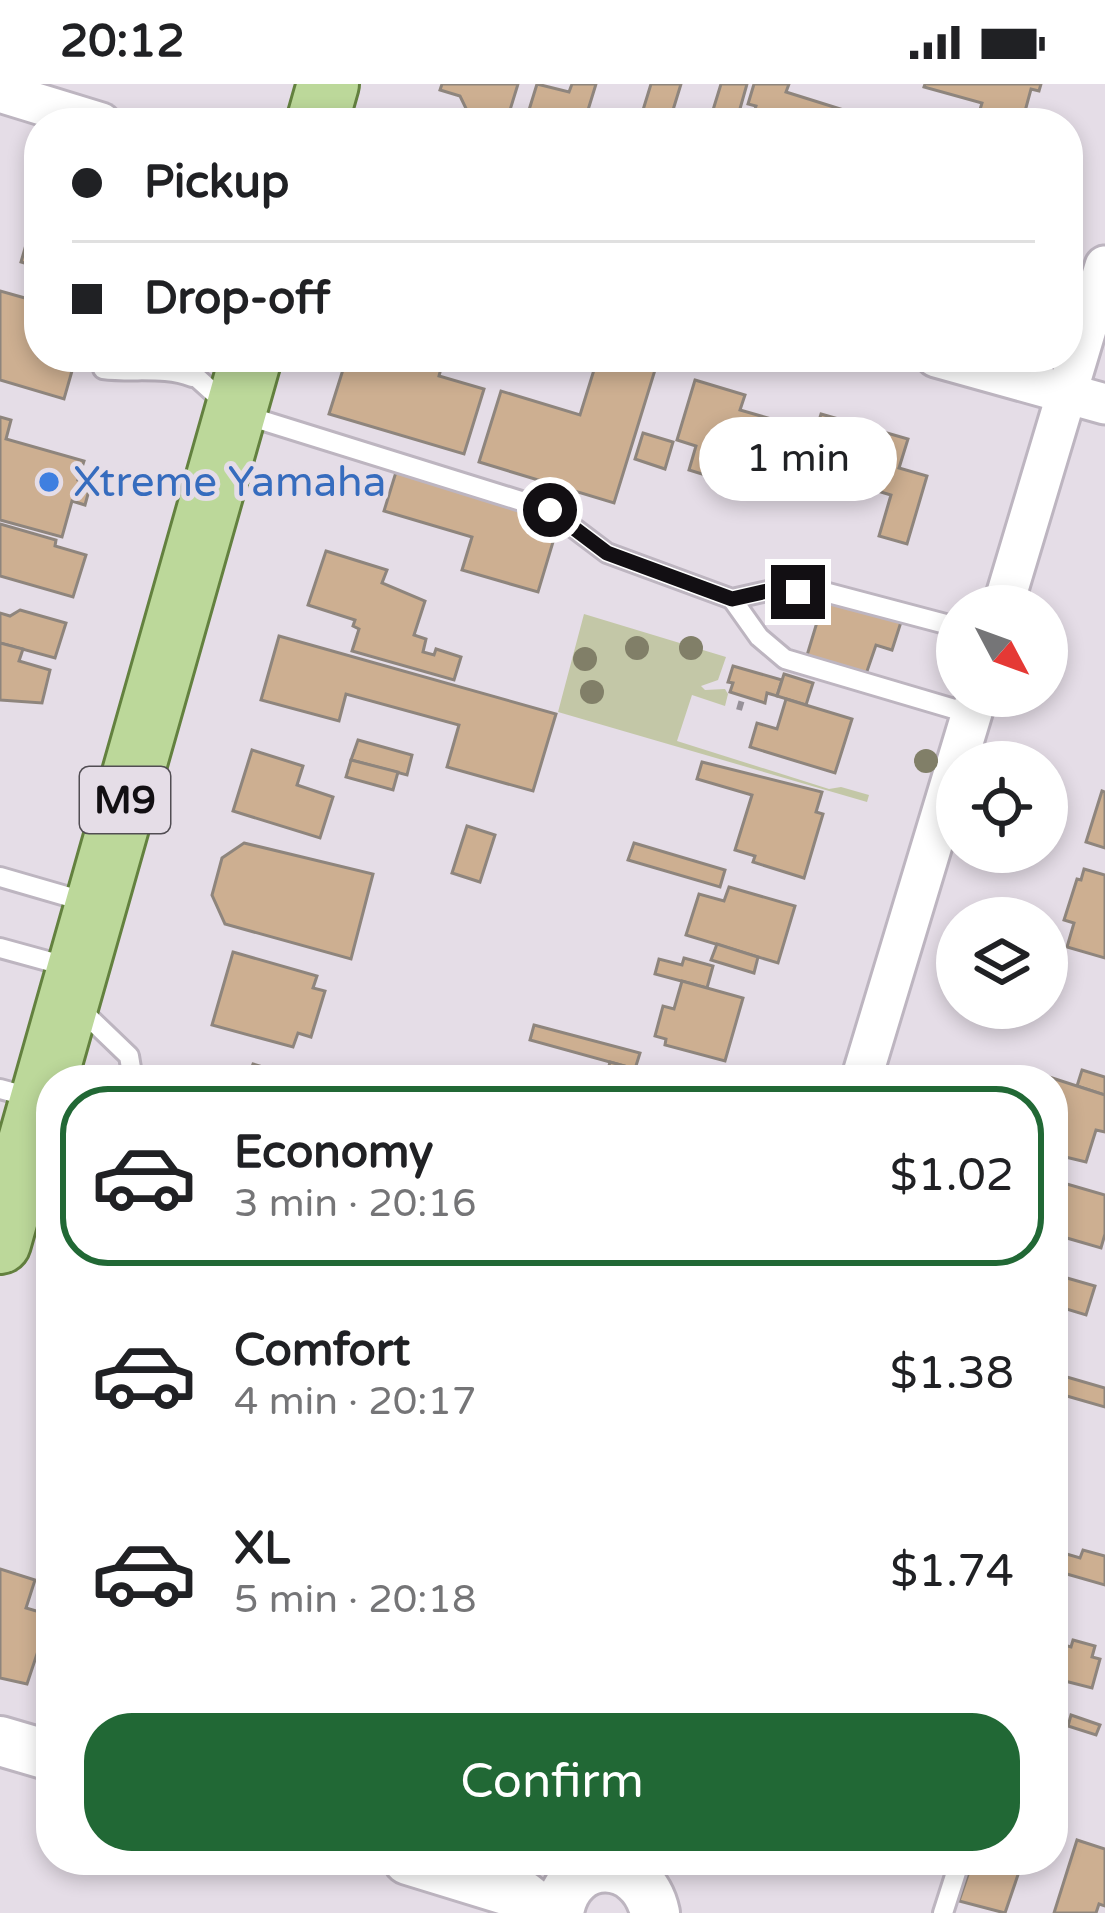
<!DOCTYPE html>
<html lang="en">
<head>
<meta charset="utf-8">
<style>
	:root { --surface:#fff; --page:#f6f6f6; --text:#202124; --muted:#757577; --line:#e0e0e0; --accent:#216835 }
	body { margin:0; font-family:"Varela Round",sans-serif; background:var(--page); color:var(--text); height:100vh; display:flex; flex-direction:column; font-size:45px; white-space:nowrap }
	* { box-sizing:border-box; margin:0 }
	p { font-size:39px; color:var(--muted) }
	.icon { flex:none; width:66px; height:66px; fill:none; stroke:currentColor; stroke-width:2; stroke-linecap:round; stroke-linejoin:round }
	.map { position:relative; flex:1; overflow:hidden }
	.panel { position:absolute; left:36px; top:981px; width:1032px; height:810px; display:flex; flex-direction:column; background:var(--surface); border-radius:48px; box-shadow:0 6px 18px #0003 }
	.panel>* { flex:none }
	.banner { position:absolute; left:24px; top:24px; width:1059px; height:264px; border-radius:48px; box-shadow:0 6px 18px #0003; display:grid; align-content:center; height:264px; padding:0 48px; background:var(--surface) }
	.needle { width:78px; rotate:131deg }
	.fabs { position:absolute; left:936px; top:501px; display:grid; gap:24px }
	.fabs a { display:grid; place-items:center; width:132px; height:132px; border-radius:50%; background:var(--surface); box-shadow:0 6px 18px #0003; font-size:60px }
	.end { position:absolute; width:54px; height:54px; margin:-27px; border:15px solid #120f13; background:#fff; box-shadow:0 0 0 6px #fff }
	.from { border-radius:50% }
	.bubble { position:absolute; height:84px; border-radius:42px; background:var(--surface); box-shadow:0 6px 18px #0003; font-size:39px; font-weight:600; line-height:84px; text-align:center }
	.banner b { display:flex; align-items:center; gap:42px; height:114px; font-size:45px }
	.banner b+b { border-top:3px solid var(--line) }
	.banner i { width:30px; height:30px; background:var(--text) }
	ul { padding:21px 0 0; list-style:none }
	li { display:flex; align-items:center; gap:36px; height:180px; margin:0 24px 18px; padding:0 24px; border:6px solid transparent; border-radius:48px }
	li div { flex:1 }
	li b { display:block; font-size:45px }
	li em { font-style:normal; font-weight:600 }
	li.on { border-color:var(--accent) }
	li>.icon { width:108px; height:108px; stroke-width:1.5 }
	.primary-button { display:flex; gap:24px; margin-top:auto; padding:24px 48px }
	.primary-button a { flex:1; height:138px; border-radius:48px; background:var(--accent); color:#fff; font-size:48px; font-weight:600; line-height:138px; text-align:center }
	.status { display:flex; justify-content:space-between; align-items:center; height:84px; padding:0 60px; background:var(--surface); direction:ltr }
	.status svg { height:33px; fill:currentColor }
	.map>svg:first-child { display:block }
	.green { fill:#c3c7a7 }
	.building { fill:#cdaf91; stroke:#8e857d; stroke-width:3 }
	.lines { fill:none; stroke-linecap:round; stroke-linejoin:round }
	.service-casing { stroke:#bdb5c0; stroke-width:24 }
	.minor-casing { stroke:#bdb5c0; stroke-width:45 }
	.tertiary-casing { stroke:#bdb5c0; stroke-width:54 }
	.primary-casing { stroke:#63813f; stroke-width:66 }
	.path { stroke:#979199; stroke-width:6; stroke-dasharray:9 6; stroke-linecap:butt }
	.service { stroke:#fff; stroke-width:18 }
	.minor { stroke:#fff; stroke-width:39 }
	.tertiary { stroke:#fff; stroke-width:48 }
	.primary { stroke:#bcd89a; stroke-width:60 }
	.tree { fill:#817f68 }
	.route { stroke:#120f13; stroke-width:15 }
	.shop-dot { fill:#3f7fe0; stroke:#e5dde7; stroke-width:4.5 }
	.labels { text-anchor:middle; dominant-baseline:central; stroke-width:10; stroke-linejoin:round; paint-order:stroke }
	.shield { fill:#e5dde7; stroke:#514d53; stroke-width:3 }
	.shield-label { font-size:39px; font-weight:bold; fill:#120f13 }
	.shop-label { font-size:42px; fill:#366cbe; stroke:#e5dde7; text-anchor:start }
</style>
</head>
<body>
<div class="status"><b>20:12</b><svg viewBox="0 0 49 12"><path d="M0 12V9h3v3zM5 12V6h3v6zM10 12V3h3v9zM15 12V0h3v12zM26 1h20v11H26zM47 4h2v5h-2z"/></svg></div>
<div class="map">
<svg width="1105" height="1829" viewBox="0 0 1105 1829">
	<rect width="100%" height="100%" fill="#e5dde7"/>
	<!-- green -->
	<polygon class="green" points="584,530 726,573 718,596 701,602 705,606 725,605 728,610 725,622 692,611 677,657 829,705 841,703 869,711 867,718 558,628"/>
	<!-- building -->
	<g class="building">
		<polygon points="442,0 518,0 506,39 473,39 460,12 440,6"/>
		<polygon points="537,0 569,8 572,0 596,0 584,39 525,39"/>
		<polygon points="651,0 681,0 669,39 639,39"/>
		<polygon points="721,0 747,0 736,39 709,39"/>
		<polygon points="754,0 789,0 786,8 850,28 846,39 751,39 756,22 748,20"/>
		<polygon points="925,0 1041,0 1039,7 1031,5 1024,31 1011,27 1008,39 976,39 982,19 924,3"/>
		<polygon points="39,116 39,190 38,183 21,178"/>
		<polygon points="0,207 39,218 39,273 76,273 64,315 0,296"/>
		<polygon points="347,273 444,273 439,292 484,305 464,370 329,330"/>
		<polygon points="598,273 659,273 614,419 479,378 501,307 580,331"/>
		<polygon points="695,296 745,311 740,326 775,336 754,406 689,386 696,362 677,356"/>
		<polygon points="821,330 908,355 899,384 927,392 907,460 879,452 891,411 804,385"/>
		<polygon points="0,333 11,336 6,355 84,377 78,396 91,399 85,421 72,417 62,453 0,436"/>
		<polygon points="643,349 673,358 665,385 635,375"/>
		<polygon points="396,388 559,438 538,508 462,486 472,453 384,427"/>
		<polygon points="0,440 56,456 55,462 86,471 73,513 0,492"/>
		<polygon points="326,467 387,486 382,499 425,517 414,551 426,555 423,568 434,571 436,565 461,573 454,596 352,567 359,545 353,542 355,536 308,521"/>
		<polygon points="824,515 901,538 892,566 876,561 864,596 805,578"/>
		<polygon points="20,526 66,539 55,574 0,559 0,529 10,532"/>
		<polygon points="279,552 556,630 533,707 447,683 459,641 346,610 339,637 261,616"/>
		<polygon points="0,559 23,565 19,577 50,586 42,619 0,616"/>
		<polygon points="733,582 782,596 777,612 767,609 765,619 730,608 733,599 728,598"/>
		<polygon points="784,590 813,599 806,621 777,612"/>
		<polygon points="786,615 852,635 835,689 750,663 757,639 777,645"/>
		<polygon points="358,656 412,671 407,691 351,676"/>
		<polygon points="252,666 303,682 297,701 333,713 320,754 233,727"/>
		<polygon points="351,676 398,688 393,706 346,693"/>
		<polygon points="702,678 822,708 816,728 823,730 804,794 753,778 755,772 735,766 752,711 697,695"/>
		<polygon points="1102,707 1105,708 1105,764 1086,758"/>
		<polygon points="467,742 495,751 480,798 452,789"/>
		<polygon points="244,759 373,790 351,875 225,840 212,811 222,774"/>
		<polygon points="634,759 725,786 720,803 628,776"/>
		<polygon points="1084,785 1105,791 1105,874 1067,863 1074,839 1064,836 1077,795 1081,796"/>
		<polygon points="729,803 795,822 778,879 686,851 699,810 724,817"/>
		<polygon points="717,860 758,873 754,889 711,876"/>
		<polygon points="233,868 317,892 313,904 325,907 311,953 298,949 293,963 212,941"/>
		<polygon points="684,874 713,882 707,904 655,890 659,875 682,881"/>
		<polygon points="682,897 743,914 725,977 665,961 666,955 655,952 663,922 674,925"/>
		<polygon points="534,941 640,969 635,985 530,956"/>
		<polygon points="610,978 635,985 677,995 605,996"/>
		<polygon points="253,980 306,996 247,996"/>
		<polygon points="199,984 237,996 195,996"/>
		<polygon points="1082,986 1105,993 1105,1011 1077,1002"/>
		<polygon points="1046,992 1105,1011 1105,1048 1096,1046 1086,1078 1053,1070 1053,996 1044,996"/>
		<polygon points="1053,1096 1105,1111 1105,1150 1101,1164 1053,1150"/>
		<polygon points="1053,1190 1095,1202 1086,1231 1053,1221"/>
		<polygon points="1053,1289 1105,1304 1105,1323 1053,1308"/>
		<polygon points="51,1376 51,1419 40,1416"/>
		<polygon points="1053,1466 1080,1474 1083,1466 1105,1472 1105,1501 1053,1486"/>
		<polygon points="47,1470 51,1471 51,1497 40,1494"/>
		<polygon points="0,1485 35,1496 26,1524 50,1531 27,1600 0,1594"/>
		<polygon points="1073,1556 1095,1562 1092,1573 1100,1575 1092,1604 1053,1594 1053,1558 1071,1563"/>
		<polygon points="1071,1631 1100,1641 1096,1651 1068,1642"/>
		<polygon points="1077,1756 1105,1765 1105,1822 1099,1820 1096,1829 1054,1829"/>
		<polygon points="973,1776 1023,1776 1005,1829 959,1817"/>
	</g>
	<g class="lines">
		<!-- service casing -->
		<g class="service-casing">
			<g id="service">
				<path d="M107,273L103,285C133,289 165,282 192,293"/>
				<polyline points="174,273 235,328 550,426 607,469 732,515 776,505 817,506 957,543"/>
				<polyline points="732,515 759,553 785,575 971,630"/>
				<polyline points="0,793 90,819"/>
				<polyline points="0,864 73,884"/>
				<polyline points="77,922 129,972 133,996"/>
				<polyline points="0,1005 30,1013"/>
				<polyline points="943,1829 960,1776"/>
			</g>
		</g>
		<!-- minor casing -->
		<g class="minor-casing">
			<g id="minor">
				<polyline points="0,8 101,39"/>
				<polyline points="936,273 1105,320"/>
				<polyline points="1003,522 1105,182"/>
				<polyline points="861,996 977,612"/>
			</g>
		</g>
		<!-- tertiary casing -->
		<g class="tertiary-casing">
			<g id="tertiary">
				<polyline points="0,1657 51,1672"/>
				<polyline points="408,1776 522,1811 545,1829"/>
				<path d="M559,1829C568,1768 642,1769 655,1829"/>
			</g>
		</g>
		<!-- primary casing -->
		<g class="primary-casing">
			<g id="primary">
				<polyline points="317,39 328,0"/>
				<polyline points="0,1159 251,273"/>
			</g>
		</g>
		<!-- path -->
		<polyline class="path" points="739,626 743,612"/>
		<!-- service -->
		<use href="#service" class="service"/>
		<!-- minor -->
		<use href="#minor" class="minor"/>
		<!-- tertiary -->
		<use href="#tertiary" class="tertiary"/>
		<!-- primary -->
		<use href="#primary" class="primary"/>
	</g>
	<!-- trees -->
	<g class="tree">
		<circle cx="637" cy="564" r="12"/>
		<circle cx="691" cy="564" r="12"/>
		<circle cx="585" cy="575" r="12"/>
		<circle cx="592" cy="608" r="12"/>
		<circle cx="926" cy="677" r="12"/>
	</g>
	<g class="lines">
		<!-- route -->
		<polyline class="route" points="550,426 607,469 732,515 776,505 798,508"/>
	</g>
	<!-- markers -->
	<circle class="shop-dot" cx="49" cy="398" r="12"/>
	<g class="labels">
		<!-- shield labels -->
		<rect class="shield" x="80" y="683" width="90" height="66" rx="9"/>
		<g class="shield-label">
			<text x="125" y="716">M9</text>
		</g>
		<!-- shop labels -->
		<g class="shop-label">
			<text x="73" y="398">Xtreme Yamaha</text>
		</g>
	</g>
</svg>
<div class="fabs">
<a><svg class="needle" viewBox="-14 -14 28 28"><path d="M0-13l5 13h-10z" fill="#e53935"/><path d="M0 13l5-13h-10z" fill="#757577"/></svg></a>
<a><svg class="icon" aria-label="locate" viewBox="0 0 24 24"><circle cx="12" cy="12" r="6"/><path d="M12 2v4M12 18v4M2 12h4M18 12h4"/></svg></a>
<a><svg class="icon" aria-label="layers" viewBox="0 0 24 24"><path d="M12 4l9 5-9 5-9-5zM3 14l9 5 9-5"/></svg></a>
</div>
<i class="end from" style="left:550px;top:426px"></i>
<i class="end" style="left:798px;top:508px"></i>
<div class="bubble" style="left:699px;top:333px;width:198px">1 min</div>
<div class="banner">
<b><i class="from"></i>Pickup</b>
<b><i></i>Drop-off</b>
</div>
<section class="panel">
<ul>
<li class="on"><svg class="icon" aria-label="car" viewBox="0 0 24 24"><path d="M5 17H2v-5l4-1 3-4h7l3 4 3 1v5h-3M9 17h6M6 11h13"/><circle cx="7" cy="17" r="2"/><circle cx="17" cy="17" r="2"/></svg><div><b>Economy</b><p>3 min · 20:16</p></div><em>$1.02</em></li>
<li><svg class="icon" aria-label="car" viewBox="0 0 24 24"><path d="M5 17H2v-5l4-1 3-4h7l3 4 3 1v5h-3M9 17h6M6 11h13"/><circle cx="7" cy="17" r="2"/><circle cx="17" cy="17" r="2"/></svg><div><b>Comfort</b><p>4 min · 20:17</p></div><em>$1.38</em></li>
<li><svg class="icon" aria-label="car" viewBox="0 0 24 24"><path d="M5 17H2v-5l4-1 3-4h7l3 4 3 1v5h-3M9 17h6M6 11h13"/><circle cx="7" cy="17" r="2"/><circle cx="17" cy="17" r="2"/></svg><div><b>XL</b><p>5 min · 20:18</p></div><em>$1.74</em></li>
</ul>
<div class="primary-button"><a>Confirm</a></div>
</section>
</div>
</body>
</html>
